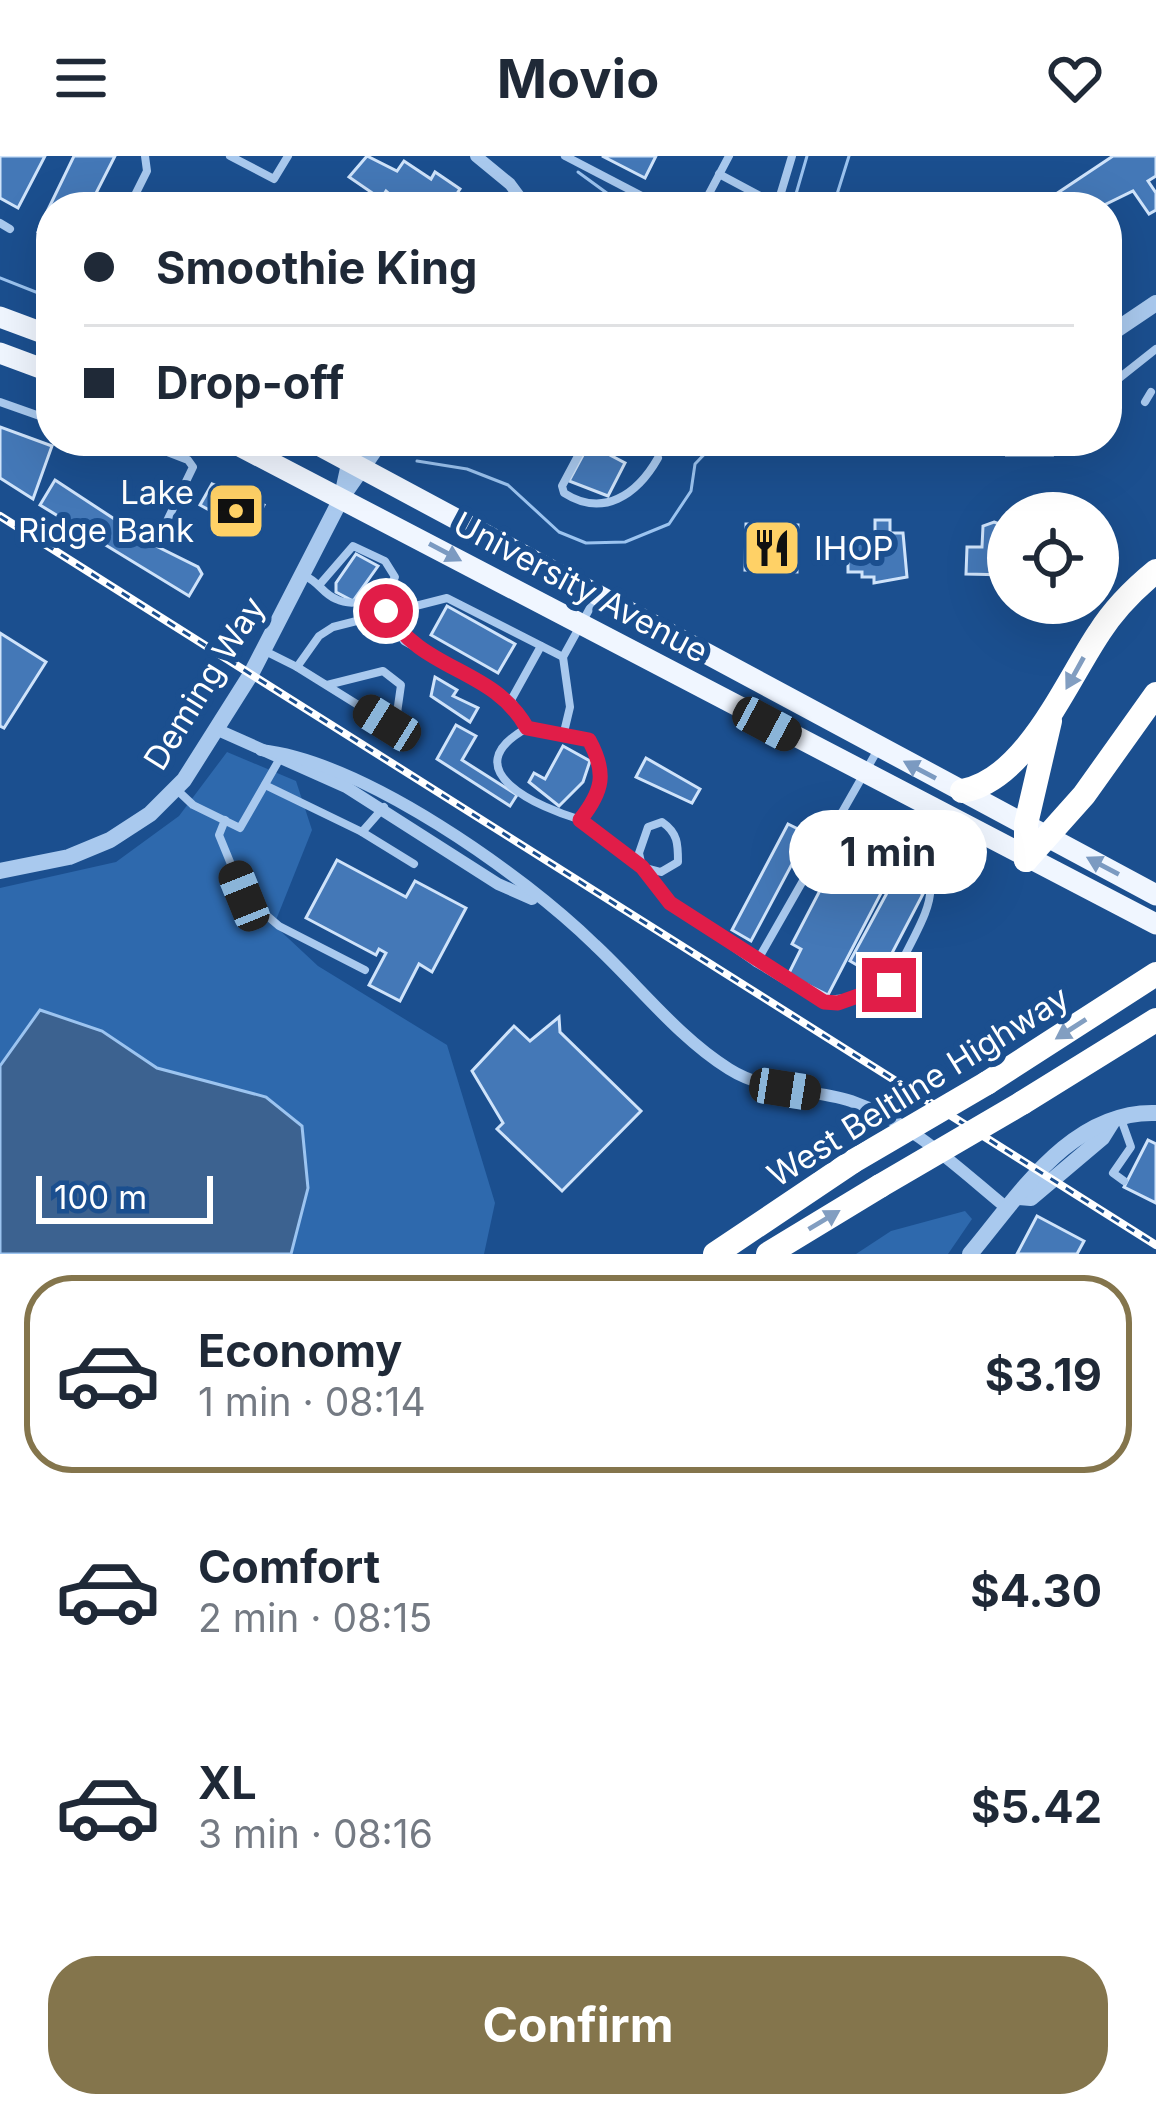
<!DOCTYPE html>
<html lang="en">
<head>
<meta charset="utf-8">
<style>
	:root { --surface:#fff; --page:#f2f2f3; --text:#1f2937; --muted:#747a83; --line:#e0e1e3; --accent:#84754c }
	body { margin:0; font-family:Inter,sans-serif; background:var(--page); color:var(--text); height:100vh; display:flex; flex-direction:column; font-size:45px; white-space:nowrap }
	* { box-sizing:border-box; margin:0 }
	p { font-size:39px; color:var(--muted) }
	.icon { flex:none; width:66px; height:66px; fill:none; stroke:currentColor; stroke-width:2; stroke-linecap:round; stroke-linejoin:round }
	.map { position:relative; height:1098px; overflow:hidden }
	.details { display:flex; flex-direction:column; background:var(--surface); flex:1 }
	.details>* { flex:none }
	.top-card { position:absolute; left:36px; top:36px; width:1086px; height:264px; border-radius:48px; box-shadow:0 12px 48px #0002; display:grid; align-content:center; height:264px; padding:0 48px; background:var(--surface) }
	.buttons { position:absolute; left:987px; top:336px; display:grid; gap:24px }
	.buttons a { display:grid; place-items:center; width:132px; height:132px; border-radius:50%; background:var(--surface); box-shadow:0 12px 48px #0002; font-size:60px }
	.scale { position:absolute; left:36px; bottom:30px; width:177px; box-sizing:border-box; padding-left:12px; border:6px solid #fff; border-top:0; font-size:33px; line-height:42px; white-space:nowrap; color:#fff; -webkit-text-stroke:9px #1b4f8f; paint-order:stroke }
	.end { position:absolute; width:54px; height:54px; margin:-27px; border:15px solid #e11d48; background:#fff; box-shadow:0 0 0 6px #fff }
	.from { border-radius:50% }
	.bubble { position:absolute; height:84px; border-radius:42px; background:var(--surface); box-shadow:0 12px 48px #0002; font-size:39px; font-weight:700; line-height:84px; text-align:center }
	.car { position:absolute; width:36px; height:72px; margin:-36px -18px; border-radius:15px; box-shadow:0 0 9px 3px #0007; background:linear-gradient(#222 24%,#8ab4d8 0 40%,#222 0 76%,#8ab4d8 0 86%,#222 0) }
	.top-card b { display:flex; align-items:center; gap:42px; height:114px; font-size:45px }
	.top-card b+b { border-top:3px solid var(--line) }
	.top-card i { width:30px; height:30px; background:var(--text) }
	ul { padding:21px 0 0; list-style:none }
	li { display:flex; align-items:center; gap:36px; height:198px; margin:0 24px 18px; padding:0 24px; border:6px solid transparent; border-radius:48px }
	li div { flex:1 }
	li b { display:block; font-size:45px }
	li em { font-style:normal; font-weight:700 }
	li.on { border-color:var(--accent) }
	li>.icon { width:108px; height:108px; stroke-width:1.5 }
	.button { display:flex; gap:24px; margin-top:auto; padding:24px 48px }
	.button a { flex:1; height:138px; border-radius:48px; background:var(--accent); color:#fff; font-size:48px; font-weight:700; line-height:138px; text-align:center }
	header { display:flex; justify-content:space-between; align-items:center; height:156px; padding:0 48px; background:var(--surface); font-size:54px; font-weight:700 }
	.map>svg:first-child { display:block }
	.green { fill:#2e69ad }
	.water { fill:#3c6290; stroke:#9cc4f0; stroke-width:3 }
	.lines { fill:none; stroke-linecap:round; stroke-linejoin:round }
	.stream { stroke:#9cc4f0; stroke-width:3 }
	.building { fill:#4478b7; stroke:#cfe3fa; stroke-width:3 }
	.service { stroke:#a9c9ee; stroke-width:8 }
	.minor { stroke:#a9c9ee; stroke-width:12 }
	.tertiary { stroke:#a9c9ee; stroke-width:16 }
	.primary { stroke:#f0f6ff; stroke-width:21 }
	.motorway { stroke:#fff; stroke-width:24 }
	.rail-casing { stroke:#fff; stroke-width:8 }
	.rail { stroke:#1b4f8f; stroke-width:3; stroke-dasharray:9; stroke-linecap:butt }
	.motorway-bridge { stroke:#fff; stroke-width:24 }
	.oneway { fill:#7b9ac1 }
	.oneway2 { fill:#829ec1 }
	.route { stroke:#e11d48; stroke-width:15 }
	.labels { text-anchor:middle; dominant-baseline:central; stroke-width:12; stroke-linejoin:round; paint-order:stroke }
	.poi-label { font-size:33px; fill:#fff; stroke:#1b4f8f; text-anchor:end }
	.street-label { font-size:33px; fill:#fff; stroke:#1b4f8f }
</style>
</head>
<body>
<header><svg class="icon" aria-label="menu" viewBox="0 0 24 24"><path d="M4 6h16M4 12h16M4 18h16"/></svg>Movio<svg class="icon" aria-label="heart" viewBox="0 0 24 24"><path d="M12 20l-8-8c-3-5 5-10 8-4 3-6 11-1 8 4z"/></svg></header>
<div class="map">
<svg width="1156" height="1098" viewBox="0 0 1156 1098">
	<rect width="100%" height="100%" fill="#1b4f8f"/>
	<!-- green -->
	<g class="green">
		<polygon points="227,596 296,625 312,674 274,769 318,810 447,889 495,1047 484,1098 0,1098 0,732 116,706 179,660"/>
		<polygon points="965,1055 972,1063 948,1098 856,1098 891,1075"/>
	</g>
	<!-- water -->
	<polygon class="water" points="40,854 102,875 157,912 266,941 302,970 308,1032 291,1098 0,1098 0,910"/>
	<g class="lines">
		<!-- stream -->
		<g class="stream">
			<polyline points="578,16 626,51"/>
			<polyline points="791,39 796,38 807,0"/>
			<polyline points="833,51 849,0"/>
			<polyline points="0,122 51,142"/>
			<polyline points="417,305 467,313 508,329 559,376 586,387 625,386 669,368 691,335 695,308 717,285"/>
		</g>
	</g>
	<!-- building -->
	<g class="building">
		<polygon points="0,0 45,0 18,52 0,42"/>
		<polygon points="74,0 115,0 89,51 51,51 51,83 38,76 40,70"/>
		<polygon points="367,0 397,15 404,5 431,23 435,16 460,33 454,42 468,51 404,51 386,35 381,43 349,21"/>
		<polygon points="602,0 656,0 645,22"/>
		<polygon points="1113,0 1156,0 1156,20 1148,25 1156,37 1156,54 1149,58 1133,35 1100,51 1060,51 1053,40"/>
		<polygon points="0,271 52,290 33,343 0,322"/>
		<polygon points="981,285 1048,285 1052,299 1006,299 1002,292 981,292"/>
		<polygon points="589,288 625,307 608,340 569,325"/>
		<polygon points="55,324 154,389 198,411 202,418 189,440 40,349"/>
		<polygon points="212,328 264,349 255,367 232,366 227,375 218,370 222,361 200,349"/>
		<polygon points="875,364 890,364 890,377 903,377 907,421 874,427 874,421 862,421 862,416 848,416 848,388 875,377"/>
		<polygon points="994,366 1008,371 1008,419 966,418 967,391 982,391 983,370"/>
		<polygon points="746,368 798,369 797,416 745,414"/>
		<polygon points="356,398 378,410 353,445 336,436 336,427"/>
		<polygon points="447,450 515,488 498,517 431,479"/>
		<polygon points="0,477 46,506 4,572 0,570"/>
		<polygon points="435,521 457,534 453,540 478,552 470,566 431,540"/>
		<polygon points="456,569 476,580 462,604 517,639 510,650 437,603"/>
		<polygon points="563,590 590,605 583,626 559,650 529,626 534,617 545,623"/>
		<polygon points="646,602 700,633 692,647 636,621"/>
		<polygon points="788,668 808,678 751,785 732,774"/>
		<polygon points="850,699 890,720 828,839 788,819 801,793 792,788 827,721 837,726"/>
		<polygon points="337,704 406,741 415,725 466,752 432,816 419,808 400,845 369,829 386,797 379,793 376,799 306,762"/>
		<polygon points="894,724 923,738 879,822 850,805"/>
		<polygon points="559,861 560,876 641,955 562,1035 497,973 503,967 472,915 514,870 530,885"/>
		<polygon points="1148,984 1156,988 1156,1047 1124,1031"/>
		<polygon points="1037,1060 1084,1085 1077,1098 1017,1098"/>
	</g>
	<g class="lines">
		<!-- service -->
		<g class="service">
			<polyline points="230,0 274,23 288,0"/>
			<polyline points="565,0 663,51"/>
			<polyline points="719,18 777,49"/>
			<polyline points="777,50 792,0"/>
			<polyline points="129,51 147,15 145,0"/>
			<polyline points="217,51 227,51"/>
			<polyline points="702,51 729,0"/>
			<polyline points="0,67 10,73"/>
			<polyline points="1118,223 1156,193"/>
			<polyline points="0,246 51,264"/>
			<polyline points="1145,246 1151,236"/>
			<polyline points="139,285 188,304 193,311 166,367"/>
			<path d="M586,285L562,330L564,337C603,362 637,339 658,302"/>
			<path d="M305,420C319,426 323,438 336,443C356,453 387,440 395,421L385,405L353,390L321,427"/>
			<polyline points="386,455 404,485 511,544 541,490"/>
			<polyline points="265,495 297,511 319,480 333,471 447,442 563,501"/>
			<polyline points="297,511 387,567 397,557 401,529 383,515 327,529"/>
			<polyline points="511,544 527,572 564,576 570,551 563,501 596,441"/>
			<path d="M527,572C451,614 540,652 581,664"/>
			<path d="M564,576L589,584C607,616 603,634 581,664L642,711L670,747L756,807"/>
			<polyline points="265,629 362,676 384,651"/>
			<polyline points="176,633 193,649 240,672 279,604"/>
			<path d="M842,656C954,719 948,718 889,829C817,855 820,844 756,807L877,595"/>
			<polyline points="225,664 219,679 244,740 279,770 365,814"/>
			<path d="M662,666C678,677 678,688 678,706L661,716L642,711L639,697L648,671Z"/>
			<polyline points="362,676 414,708"/>
			<polyline points="1121,963 1131,991 1113,1017 1124,1025"/>
		</g>
		<!-- minor -->
		<g class="minor">
			<polyline points="476,0 510,28 527,51"/>
			<polyline points="218,574 346,631 498,728 532,743"/>
			<path d="M261,594C364,606 521,717 595,789C638,829 679,882 729,913C767,937 810,932 851,945C912,966 960,1014 1008,1053"/>
		</g>
		<!-- tertiary -->
		<g class="tertiary">
			<polyline points="1107,180 1156,147"/>
			<polyline points="342,340 354,285"/>
			<polyline points="0,715 69,701 110,684 150,658 184,624 251,518 342,341 381,285"/>
			<polyline points="1019,1041 1031,1042 1102,982 1112,966"/>
			<path d="M970,1098C1018,1041 1071,954 1156,957"/>
		</g>
		<!-- primary -->
		<g class="primary">
			<polyline points="0,161 51,180"/>
			<polyline points="0,197 51,216"/>
			<polyline points="230,285 1156,768"/>
			<polyline points="311,285 1156,739"/>
		</g>
		<!-- motorway -->
		<g class="motorway">
			<path d="M962,635C1026,624 1066,526 1099,477C1114,453 1134,433 1156,415"/>
			<polyline points="1026,704 1084,639 1156,538"/>
			<polyline points="1026,704 1026,668 1050,565"/>
			<polyline points="987,927 1156,818"/>
			<polyline points="1022,947 1156,864"/>
			<polyline points="715,1098 852,1006"/>
			<polyline points="768,1098 880,1030"/>
		</g>
		<!-- rail casing -->
		<g class="rail-casing">
			<polyline id="rail" points="0,360 1156,1089"/>
		</g>
		<!-- rail -->
		<use href="#rail" class="rail"/>
		<!-- motorway-bridge -->
		<g class="motorway-bridge">
			<polyline points="852,1006 987,927"/>
			<polyline points="880,1030 1022,947"/>
		</g>
	</g>
	<!-- one-way arrows -->
	<defs><path id="oneway-solid" d="M-6-.8H1V-3.2L6.5 0L1 3.2V.8H-6Z" transform="scale(3)"/></defs>
	<g class="oneway">
		<use href="#oneway-solid" transform="translate(445 396) rotate(28)"/>
		<use href="#oneway-solid" transform="translate(920 614) rotate(-152)"/>
		<use href="#oneway-solid" transform="translate(1103 710) rotate(-152)"/>
	</g>
	<g class="oneway2">
		<use href="#oneway-solid" transform="translate(1075 517) rotate(119)"/>
		<use href="#oneway-solid" transform="translate(1071 873) rotate(147)"/>
		<use href="#oneway-solid" transform="translate(824 1064) rotate(-31)"/>
	</g>
	<g class="lines">
		<!-- route -->
		<path class="route" d="M386,455C423,517 493,511 527,572L589,584C607,617 603,635 580,664L642,711L670,747L824,846L838,847L889,829"/>
	</g>
	<!-- icons -->
	<defs>
		<g id="bank-square" transform="scale(3)"><rect x="-9" y="-9" width="18" height="18" rx="4" fill="#ffd166" stroke="#1b4f8f"/><path d="M-6-4H6V4H-6ZM0-2.3a2.3 2.3 0 1 0 0 4.6a2.3 2.3 0 1 0 0-4.6Z" fill="#111"/></g>
		<g id="restaurant-square" transform="scale(3)"><rect x="-9" y="-9" width="18" height="18" rx="4" fill="#ffd166" stroke="#1b4f8f"/><path d="M-5-6h1v4h1v-4h1v4h1v-4h1v5L-1.5 .5V6h-2V.5L-5-1ZM5-6V6H3V1.5H1.5Q1.5-4 5-6Z" fill="#111"/></g>
	</defs>
	<g fill-rule="evenodd">
		<use href="#bank-square" x="236" y="355"/>
		<use href="#restaurant-square" x="772" y="392"/>
	</g>
	<g class="labels">
		<!-- poi labels -->
		<g class="poi-label">
			<text x="194" y="336">Lake<tspan x="194" dy="38">Ridge Bank</tspan></text>
			<text x="814" y="392" text-anchor="start">IHOP</text>
		</g>
		<!-- street labels -->
		<g class="street-label">
			<text transform="translate(581 431) rotate(28)">University Avenue</text>
			<text transform="translate(204 527) rotate(-58)">Deming Way</text>
			<text transform="translate(918 930) rotate(-32)">West Beltline Highway</text>
		</g>
	</g>
</svg>
<div class="buttons">
<a><svg class="icon" aria-label="locate" viewBox="0 0 24 24"><circle cx="12" cy="12" r="6"/><path d="M12 2v4M12 18v4M2 12h4M18 12h4"/></svg></a>
</div>
<div class="scale">100 m</div>
<i class="end from" style="left:386px;top:455px"></i>
<i class="end" style="left:889px;top:829px"></i>
<div class="bubble" style="left:789px;top:654px;width:198px">1 min</div>
<i class="car" style="left:387px;top:567px;rotate:302deg"></i>
<i class="car" style="left:767px;top:568px;rotate:118deg"></i>
<i class="car" style="left:244px;top:740px;rotate:338deg"></i>
<i class="car" style="left:785px;top:933px;rotate:99deg"></i>
<div class="top-card">
<b><i class="from"></i>Smoothie King</b>
<b><i></i>Drop-off</b>
</div>
</div>
<section class="details">
<ul>
<li class="on"><svg class="icon" aria-label="car" viewBox="0 0 24 24"><path d="M5 17H2v-5l4-1 3-4h7l3 4 3 1v5h-3M9 17h6M6 11h13"/><circle cx="7" cy="17" r="2"/><circle cx="17" cy="17" r="2"/></svg><div><b>Economy</b><p>1 min · 08:14</p></div><em>$3.19</em></li>
<li><svg class="icon" aria-label="car" viewBox="0 0 24 24"><path d="M5 17H2v-5l4-1 3-4h7l3 4 3 1v5h-3M9 17h6M6 11h13"/><circle cx="7" cy="17" r="2"/><circle cx="17" cy="17" r="2"/></svg><div><b>Comfort</b><p>2 min · 08:15</p></div><em>$4.30</em></li>
<li><svg class="icon" aria-label="car" viewBox="0 0 24 24"><path d="M5 17H2v-5l4-1 3-4h7l3 4 3 1v5h-3M9 17h6M6 11h13"/><circle cx="7" cy="17" r="2"/><circle cx="17" cy="17" r="2"/></svg><div><b>XL</b><p>3 min · 08:16</p></div><em>$5.42</em></li>
</ul>
<div class="button"><a>Confirm</a></div>
</section>
</body>
</html>
